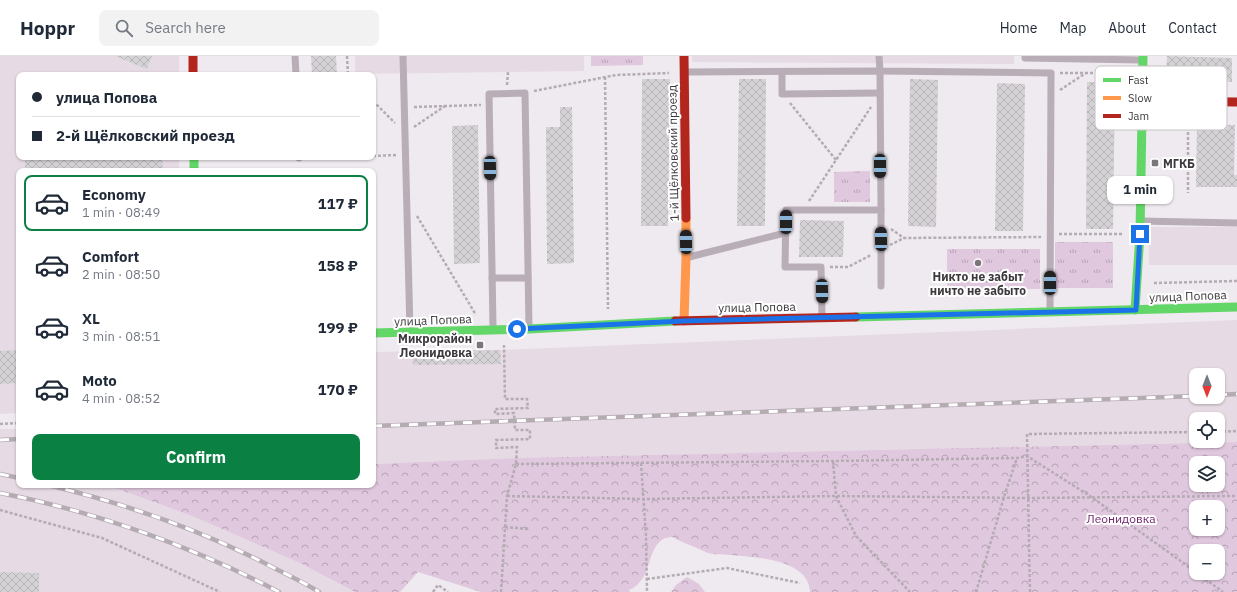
<!DOCTYPE html>
<html lang="en">
<head>
<meta charset="utf-8">
<style>
	:root { --surface:#fff; --page:#f2f2f3; --text:#1f2937; --muted:#747a83; --line:#e0e1e3; --accent:#0b8043 }
	body { margin:0; font-family:"IBM Plex Sans",sans-serif; background:var(--page); color:var(--text); height:100vh; display:flex; flex-direction:column; font-size:15px; white-space:nowrap }
	* { box-sizing:border-box; margin:0 }
	p { font-size:13px; color:var(--muted) }
	.icon { flex:none; width:22px; height:22px; fill:none; stroke:currentColor; stroke-width:2; stroke-linecap:round; stroke-linejoin:round }
	.map { position:relative; flex:1; overflow:hidden }
	.panel { position:absolute; left:16px; top:112px; width:360px; height:320px; display:flex; flex-direction:column; background:var(--surface); border-radius:8px; box-shadow:0 1px 3px #0004 }
	.panel>* { flex:none }
	.top-card { position:absolute; left:16px; top:16px; width:360px; height:88px; border-radius:8px; box-shadow:0 1px 3px #0004; display:grid; align-content:center; height:88px; padding:0 16px; background:var(--surface) }
	.needle { width:26px; rotate:180deg }
	.tools { position:absolute; left:1189px; top:312px; display:grid; gap:8px }
	.tools a { display:grid; place-items:center; width:36px; height:36px; border-radius:8px; background:var(--surface); box-shadow:0 1px 3px #0004; font-size:20px }
	.end { position:absolute; width:18px; height:18px; margin:-9px; border:5px solid #1a73e8; background:#fff; box-shadow:0 0 0 2px #fff }
	.from { border-radius:50% }
	.bubble { position:absolute; height:28px; border-radius:8px; background:var(--surface); box-shadow:0 1px 3px #0004; font-size:13px; font-weight:800; line-height:28px; text-align:center }
	.car { position:absolute; width:12px; height:24px; margin:-12px -6px; border-radius:5px; box-shadow:0 0 3px 1px #0007; background:linear-gradient(#222 24%,#8ab4d8 0 40%,#222 0 76%,#8ab4d8 0 86%,#222 0) }
	.top-card b { display:flex; align-items:center; gap:14px; height:38px; font-size:15px }
	.top-card b+b { border-top:1px solid var(--line) }
	.top-card i { width:10px; height:10px; background:var(--text) }
	ul { padding:7px 0 0; list-style:none }
	li { display:flex; align-items:center; gap:12px; height:56px; margin:0 8px 6px; padding:0 8px; border:2px solid transparent; border-radius:8px }
	li div { flex:1 }
	li b { display:block; font-size:15px }
	li em { font-style:normal; font-weight:800 }
	li.selected { border-color:var(--accent) }
	li>.icon { width:36px; height:36px; stroke-width:1.5 }
	.button { display:flex; gap:8px; margin-top:auto; padding:8px 16px }
	.button a { flex:1; height:46px; border-radius:8px; background:var(--accent); color:#fff; font-size:16px; font-weight:800; line-height:46px; text-align:center }
	header { display:flex; align-items:center; gap:24px; box-sizing:border-box; height:56px; padding:0 20px; background:var(--surface); border-bottom:1px solid var(--line) }
	header strong { font-size:19px }
	nav { display:flex; gap:22px; margin-inline-start:auto; font-size:14px }
	.search { width:280px; height:36px; background:var(--page); display:flex; align-items:center; gap:10px; box-sizing:border-box; padding:0 14px; border-radius:8px; color:var(--muted); font-size:15px }
	.map>svg:first-child { display:block }
	.built { fill:#e6dae4; fill-rule:evenodd }
	.grass { fill:url(#grass-tufts) }
	.forest { fill:url(#forest-crowns); fill-rule:evenodd }
	.building { fill:url(#building-cross-hatch) }
	.lines { fill:none; stroke-linecap:round; stroke-linejoin:round }
	.path { stroke:#b4abb3; stroke-width:2.5; stroke-dasharray:3 2; stroke-linecap:butt }
	.lane { stroke:#b9adb8; stroke-width:7 }
	.fast { stroke:#63d668; stroke-width:9 }
	.slow { stroke:#ff974d; stroke-width:9 }
	.jam { stroke:#b3261e; stroke-width:9 }
	.rail-casing { stroke:#b4abb3; stroke-width:4.5 }
	.rail { stroke:#fff; stroke-width:3; stroke-dasharray:9; stroke-linecap:butt }
	.route { stroke:#1a73e8; stroke-width:5 }
	.poi-dot { fill:#7b767b; stroke:#fff; stroke-width:1.5 }
	.labels { text-anchor:middle; dominant-baseline:central; stroke-width:4; stroke-linejoin:round; paint-order:stroke }
	.street-label { font-size:12px; fill:#3c383c; stroke:#fff }
	.poi-label { font-size:12px; font-weight:bold; fill:#3c383c; stroke:#fff; text-anchor:start }
	.park-label { font-size:12px; fill:#71256d; stroke:#fff }
	.key { fill:#fff; stroke:#c4c3c4; stroke-width:1 }
	.key-label { font-size:11px; fill:#3c383c }
</style>
</head>
<body>
<header>
<strong>Hoppr</strong>
<div class="search"><svg class="icon" aria-label="search" viewBox="0 0 24 24"><circle cx="10" cy="10" r="6"/><path d="M15 15l6 6"/></svg>Search here</div>
<nav><a>Home</a><a>Map</a><a>About</a><a>Contact</a></nav>
</header>
<div class="map">
<svg width="1237" height="536" viewBox="0 0 1237 536">
	<defs>
		<pattern id="grass-tufts" width="24" height="20" patternUnits="userSpaceOnUse"><rect width="24" height="20" fill="#e0c8de"/><path d="M3 7l-1-3M5 7V3M7 7l1-3M15 17l-1-3M17 17v-4M19 17l1-3" fill="none" stroke="#b7a3b5"/></pattern>
		<pattern id="forest-crowns" width="20" height="18" patternUnits="userSpaceOnUse"><rect width="20" height="18" fill="#e0c8de"/><path d="M2 6a3 3 0 1 1 6 0M12 15a3 3 0 1 1 6 0" fill="none" stroke="#b7a3b5"/></pattern>
		<pattern id="building-cross-hatch" width="8" height="8" patternUnits="userSpaceOnUse"><rect width="8" height="8" fill="#d5d2d5"/><path d="M0 0l8 8M0 8l8-8" fill="none" stroke="#b8b5b8"/></pattern>
	</defs>
	<rect width="100%" height="100%" fill="#efeaef"/>
	<!-- built -->
	<g class="built">
		<polygon points="0,0 179,0 179,19 19,19 19,101 179,101 179,115 19,115 19,357 0,358"/>
		<polygon points="355,0 584,0 584,15 355,18"/>
		<polygon points="692,0 1014,0 1014,8 692,6"/>
		<rect x="1149" y="171" width="88" height="38"/>
		<path d="M1237,264V386L516,402L373,408V296L500,294ZM1196,319H1218V341H1196ZM1196,363H1218V385H1196Z"/>
		<polygon points="0,373 19,373 19,429 107,429 192,460 300,507 355,536 0,536"/>
	</g>
	<!-- grass -->
	<g class="grass">
		<polygon points="591,0 643,0 643,9 591,10"/>
		<polygon points="870,115 870,146 834,146 834,116"/>
		<rect x="1055" y="186" width="58" height="46"/>
		<rect x="947" y="193" width="93" height="40"/>
	</g>
	<!-- forest -->
	<g class="forest">
		<path d="M1237,386V536H810C809,503 754,501 730,499C723,498 715,499 708,497C699,493 690,489 680,485C678,484 675,482 672,481C670,481 665,482 663,483C645,495 653,524 629,534L630,536H481L418,516L400,536H355L300,507L192,460L107,429H373V408L516,402ZM1196,407H1218V429H1196ZM1196,451H1218V473H1196ZM1196,495H1218V517H1196Z"/>
		<polygon points="687,521 699,528 705,536 671,536 676,529"/>
	</g>
	<!-- building -->
	<g class="building">
		<polygon points="115,0 152,0 147,13"/>
		<polygon points="311,0 336,0 337,19 312,19"/>
		<polygon points="1167,0 1232,2 1232,26 1166,25"/>
		<polygon points="642,23 670,23 668,170 641,170"/>
		<polygon points="739,23 766,23 765,170 737,170"/>
		<polygon points="910,23 938,24 936,171 908,170"/>
		<polygon points="1087,26 1115,26 1113,173 1086,173"/>
		<polygon points="997,27 1025,28 1023,175 995,175"/>
		<polygon points="560,51 572,51 574,207 547,208 546,71 560,71"/>
		<polygon points="1197,68 1235,69 1234,119 1237,119 1237,131 1196,131"/>
		<polygon points="478,69 480,207 454,208 452,70"/>
		<polygon points="25,101 162,101 163,115 25,115"/>
		<polygon points="800,164 844,165 843,201 799,201"/>
		<polygon points="19,294 19,327 0,328 0,295"/>
		<polygon points="500,294 501,308 413,309 412,296"/>
		<polygon points="0,516 39,517 39,536 0,536"/>
	</g>
	<g class="lines">
		<!-- path -->
		<g class="path">
			<polyline points="347,0 348,19"/>
			<polyline points="1060,17 1127,17"/>
			<polyline points="605,21 608,253"/>
			<polyline points="507,29 508,16"/>
			<polyline points="1060,34 1086,17"/>
			<polyline points="534,35 616,19 669,17"/>
			<polyline points="373,45 395,67"/>
			<polyline points="790,47 836,104"/>
			<polyline points="414,51 481,49"/>
			<polyline points="1188,61 1188,137"/>
			<polyline points="414,71 445,50"/>
			<polyline points="373,100 396,99"/>
			<polyline points="308,101 322,101"/>
			<polyline points="809,145 871,51"/>
			<polyline points="417,160 476,259"/>
			<polyline points="891,173 904,182"/>
			<polyline points="1059,178 1124,178"/>
			<polyline points="890,189 904,182 1041,181"/>
			<polyline points="830,211 848,211 871,199"/>
			<polyline points="1154,227 1237,225"/>
			<polyline points="0,368 19,367"/>
			<polyline points="1218,376 1237,375"/>
			<polyline points="833,405 836,440 856,480 910,536"/>
			<polyline points="641,407 646,480 647,536"/>
			<polyline points="516,408 833,405 1017,402 1027,400 1093,442 1196,516"/>
			<polyline points="507,440 644,443 836,440 1028,442 1237,440"/>
			<polyline points="0,454 102,482 220,536"/>
			<polyline points="505,471 529,473"/>
			<polyline points="1197,517 1223,536"/>
			<polyline points="647,523 727,512 800,527"/>
			<polyline points="433,536 438,529 448,536"/>
			<polyline points="501,536 507,440 516,408 517,391 496,392 496,384 530,383 530,374 515,374 514,357 495,358 495,353 528,352 527,343 505,343 504,289"/>
			<polyline points="976,536 1004,441 1017,402"/>
			<polyline points="1030,536 1027,378 1196,376"/>
		</g>
		<!-- lane -->
		<g class="lane">
			<polyline points="295,0 296,19"/>
			<polyline points="403,0 410,275"/>
			<polyline points="879,0 880,15 1051,17 1050,254"/>
			<polyline points="1025,0 1025,2 1141,4"/>
			<polyline points="686,16 880,15 881,154 786,154 785,211 821,211 822,260"/>
			<polyline points="782,16 782,38 880,37"/>
			<polyline points="299,101 299,102"/>
			<polyline points="881,154 881,230"/>
			<polyline points="1141,165 1237,167"/>
			<polyline points="689,201 785,177"/>
			<polyline points="492,222 528,222"/>
			<polyline points="493,271 489,38 525,37 529,271"/>
		</g>
		<!-- fast -->
		<g class="fast">
			<polyline points="194,101 194,115"/>
			<polyline points="1135,254 1140,178 1143,0"/>
			<polyline points="856,261 1237,251"/>
			<polyline points="373,277 529,273 675,265"/>
		</g>
		<!-- slow -->
		<polyline class="slow" points="684,265 686,202 686,162"/>
		<!-- jam -->
		<g class="jam">
			<polyline points="193,0 193,19"/>
			<polyline points="684,0 686,162"/>
			<polyline points="1142,45 1237,46"/>
			<polyline points="675,265 856,261"/>
		</g>
		<!-- rail casing -->
		<g class="rail-casing">
			<g id="rail">
				<polyline points="1218,339 1237,338"/>
				<polyline points="373,370 1196,340"/>
				<polyline points="0,384 19,383"/>
				<polyline points="0,418 19,422"/>
				<path d="M48,429C127,448 204,475 276,513C290,520 305,527 319,536"/>
				<path d="M0,437C94,455 194,491 279,536"/>
			</g>
		</g>
		<!-- rail -->
		<use href="#rail" class="rail"/>
	</g>
	<g class="lines">
		<!-- route -->
		<polyline class="route" points="517,273 684,265 1136,254 1140,178"/>
	</g>
	<!-- markers -->
	<g class="poi-dot">
		<rect x="1151" y="103" width="8" height="8" rx="2"/>
		<circle cx="978" cy="207" r="4"/>
		<rect x="476" y="285" width="8" height="8" rx="2"/>
	</g>
	<g class="labels">
		<!-- street labels -->
		<g class="street-label">
			<text transform="translate(673 97) rotate(-91)">1-й Щёлковский проезд</text>
			<text transform="translate(1188 240) rotate(-2)">улица Попова</text>
			<text transform="translate(757 251) rotate(-1)">улица Попова</text>
			<text transform="translate(433 264) rotate(-2)">улица Попова</text>
		</g>
		<!-- poi labels -->
		<g class="poi-label">
			<text x="1163" y="107">МГКБ</text>
			<text x="978" y="220" text-anchor="middle">Никто не забыт<tspan x="978" dy="14">ничто не забыто</tspan></text>
			<text x="472" y="282" text-anchor="end">Микрорайон<tspan x="472" dy="14">Леонидовка</tspan></text>
		</g>
		<!-- park labels -->
		<g class="park-label">
			<text x="1121" y="462">Леонидовка</text>
		</g>
	</g>
	<!-- legend -->
	<rect x="1095" y="10" width="132" height="64" rx="6" class="key"/>
	<rect x="1103" y="22" width="18" height="4" fill="#63d668"/>
	<rect x="1103" y="40" width="18" height="4" fill="#ff974d"/>
	<rect x="1103" y="58" width="18" height="4" fill="#b3261e"/>
	<g class="key-label">
		<text x="1128" y="28">Fast</text>
		<text x="1128" y="46">Slow</text>
		<text x="1128" y="64">Jam</text>
	</g>
</svg>
<div class="tools">
<a><svg class="needle" viewBox="-14 -14 28 28"><path d="M0-13l5 13h-10z" fill="#e53935"/><path d="M0 13l5-13h-10z" fill="#747a83"/></svg></a>
<a><svg class="icon" aria-label="locate" viewBox="0 0 24 24"><circle cx="12" cy="12" r="6"/><path d="M12 2v4M12 18v4M2 12h4M18 12h4"/></svg></a>
<a><svg class="icon" aria-label="layers" viewBox="0 0 24 24"><path d="M12 4l9 5-9 5-9-5zM3 14l9 5 9-5"/></svg></a>
<a>+</a>
<a>−</a>
</div>
<i class="end from" style="left:517px;top:273px"></i>
<i class="end" style="left:1140px;top:178px"></i>
<div class="bubble" style="left:1107px;top:120px;width:66px">1 min</div>
<i class="car" style="left:880px;top:110px;rotate:180deg"></i>
<i class="car" style="left:490px;top:112px;rotate:179deg"></i>
<i class="car" style="left:786px;top:166px;rotate:0deg"></i>
<i class="car" style="left:881px;top:183px;rotate:359deg"></i>
<i class="car" style="left:686px;top:186px;rotate:359deg"></i>
<i class="car" style="left:1050px;top:227px;rotate:0deg"></i>
<i class="car" style="left:822px;top:235px;rotate:179deg"></i>
<div class="top-card">
<b><i class="from"></i>улица Попова</b>
<b><i></i>2-й Щёлковский проезд</b>
</div>
<section class="panel">
<ul>
<li class="selected"><svg class="icon" aria-label="car" viewBox="0 0 24 24"><path d="M5 17H2v-5l4-1 3-4h7l3 4 3 1v5h-3M9 17h6M6 11h13"/><circle cx="7" cy="17" r="2"/><circle cx="17" cy="17" r="2"/></svg><div><b>Economy</b><p>1 min · 08:49</p></div><em>117 ₽</em></li>
<li><svg class="icon" aria-label="car" viewBox="0 0 24 24"><path d="M5 17H2v-5l4-1 3-4h7l3 4 3 1v5h-3M9 17h6M6 11h13"/><circle cx="7" cy="17" r="2"/><circle cx="17" cy="17" r="2"/></svg><div><b>Comfort</b><p>2 min · 08:50</p></div><em>158 ₽</em></li>
<li><svg class="icon" aria-label="car" viewBox="0 0 24 24"><path d="M5 17H2v-5l4-1 3-4h7l3 4 3 1v5h-3M9 17h6M6 11h13"/><circle cx="7" cy="17" r="2"/><circle cx="17" cy="17" r="2"/></svg><div><b>XL</b><p>3 min · 08:51</p></div><em>199 ₽</em></li>
<li><svg class="icon" aria-label="car" viewBox="0 0 24 24"><path d="M5 17H2v-5l4-1 3-4h7l3 4 3 1v5h-3M9 17h6M6 11h13"/><circle cx="7" cy="17" r="2"/><circle cx="17" cy="17" r="2"/></svg><div><b>Moto</b><p>4 min · 08:52</p></div><em>170 ₽</em></li>
</ul>
<div class="button"><a>Confirm</a></div>
</section>
</div>
</body>
</html>
